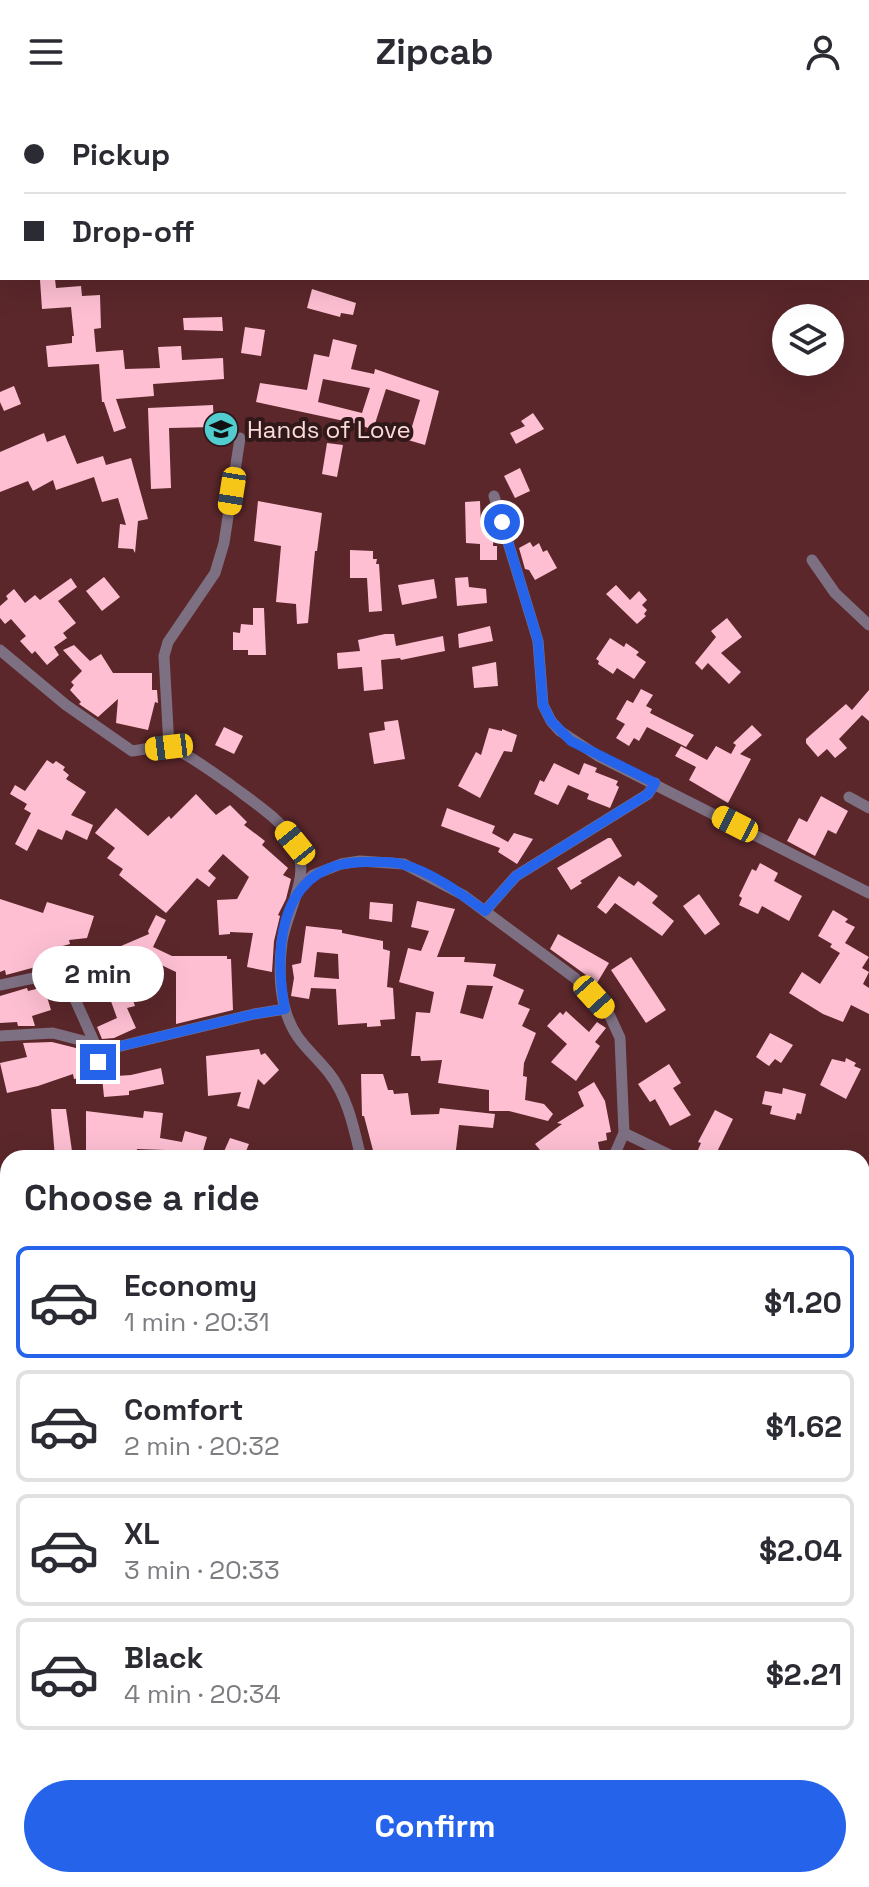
<!DOCTYPE html>
<html lang="en">
<head>
<meta charset="utf-8">
<style>
	:root { --surface:#fff; --page:#f2f2f3; --text:#2b2b33; --muted:#7c7c81; --line:#e1e1e2; --accent:#2563eb }
	body { margin:0; font-family:"Space Grotesk",sans-serif; background:var(--page); color:var(--text); height:100vh; display:flex; flex-direction:column; font-size:30px; white-space:nowrap }
	* { box-sizing:border-box; margin:0 }
	p { font-size:26px; color:var(--muted) }
	.icon { flex:none; width:44px; height:44px; fill:none; stroke:currentColor; stroke-width:2; stroke-linecap:round; stroke-linejoin:round }
	.map { position:relative; flex:1; overflow:hidden }
	.sheet { position:absolute; left:0px; top:1046px; width:870px; height:738px; display:flex; flex-direction:column; background:var(--surface); border-radius:24px 24px 0 0; box-shadow:0 8px 32px #0002 }
	.sheet>* { flex:none }
	.guide { position:absolute; left:0px; top:0px; width:870px; height:176px; box-shadow:0 8px 32px #0002; display:grid; align-content:center; height:176px; padding:0 24px; background:var(--surface) }
	.buttons { position:absolute; left:772px; top:200px; display:grid; gap:16px }
	.buttons a { display:grid; place-items:center; width:72px; height:72px; border-radius:50%; background:var(--surface); box-shadow:0 8px 32px #0002; font-size:40px }
	.end { position:absolute; width:36px; height:36px; margin:-18px; border:10px solid #2563eb; background:#fff; box-shadow:0 0 0 4px #fff }
	.from { border-radius:50% }
	.bubble { position:absolute; height:56px; border-radius:28px; background:var(--surface); box-shadow:0 8px 32px #0002; font-size:26px; font-weight:700; line-height:56px; text-align:center }
	.car { position:absolute; width:24px; height:48px; margin:-24px -12px; border-radius:10px; box-shadow:0 0 6px 2px #0007; background:linear-gradient(#f5c518 24%,#345 0 40%,#f5c518 0 76%,#345 0 86%,#f5c518 0) }
	.guide b { display:flex; align-items:center; gap:28px; height:76px; font-size:30px }
	.guide b+b { border-top:2px solid var(--line) }
	.guide i { width:20px; height:20px; background:var(--text) }
	ul { padding:0; list-style:none }
	li { display:flex; align-items:center; gap:24px; height:112px; margin:0 16px 12px; padding:0 8px; border:4px solid var(--line); border-radius:12px }
	li div { flex:1 }
	li b { display:block; font-size:30px }
	li em { font-style:normal; font-weight:700 }
	li.on { border-color:var(--accent) }
	li>.icon { width:72px; height:72px; stroke-width:1.5 }
	h2 { padding:0 24px; font-size:36px; line-height:96px }
	.primary-button { display:flex; gap:16px; margin-top:auto; padding:16px 24px }
	.primary-button a { flex:1; height:92px; border-radius:48px; background:var(--accent); color:#fff; font-size:32px; font-weight:700; line-height:92px; text-align:center }
	header { display:flex; justify-content:space-between; align-items:center; height:104px; padding:0 24px; background:var(--surface); font-size:36px; font-weight:700 }
	.map>svg:first-child { display:block }
	.building { fill:#febfd3; fill-rule:evenodd }
	.lines { fill:none; stroke-linecap:round; stroke-linejoin:round }
	.lane { stroke:#7e7083; stroke-width:6 }
	.street { stroke:#7e7083; stroke-width:11 }
	.secondary { stroke:#a48dad; stroke-width:16 }
	.route { stroke:#2563eb; stroke-width:10 }
	.labels { text-anchor:middle; dominant-baseline:central; stroke-width:8; stroke-linejoin:round; paint-order:stroke }
	.poi-label { font-size:24px; fill:#fcdada; stroke:#31191a; text-anchor:start }
</style>
</head>
<body>
<header><svg class="icon" aria-label="menu" viewBox="0 0 24 24"><path d="M4 6h16M4 12h16M4 18h16"/></svg>Zipcab<svg class="icon" aria-label="person" viewBox="0 0 24 24"><circle cx="12" cy="8" r="4"/><path d="M4 21q1-7 8-7t8 7"/></svg></header>
<div class="map">
<svg width="869" height="1783" viewBox="0 0 869 1783">
	<rect width="100%" height="100%" fill="#5b272b"/>
	<!-- building -->
	<g class="building">
		<polygon points="55,175 56,184 81,182 82,192 100,191 101,224 94,225 96,248 123,246 125,265 160,264 158,243 181,242 182,256 223,254 224,275 153,280 154,292 116,295 126,324 114,328 104,298 102,298 99,260 48,263 46,242 72,239 72,232 74,232 71,203 42,205 40,176"/>
		<polygon points="312,185 356,199 353,211 341,209 340,213 307,204"/>
		<polygon points="222,213 223,227 184,226 183,214"/>
		<polygon points="245,223 265,226 261,252 241,249"/>
		<path d="M333,235L357,241L351,265L374,270L375,265L439,287L425,341L408,336L420,296L386,285L373,326L358,320L256,298L260,279L307,286L314,250L329,253ZM323,275L370,284L362,309L318,298Z"/>
		<polygon points="14,282 21,300 4,307 0,298 0,288"/>
		<polygon points="213,301 214,323 169,324 171,384 151,385 148,304"/>
		<polygon points="533,309 544,325 516,340 510,329 525,322 521,317"/>
		<polygon points="44,329 47,338 65,331 77,360 103,352 106,361 131,354 148,415 138,417 135,449 133,445 118,444 120,420 126,421 118,394 102,398 94,373 56,386 53,376 33,387 28,377 0,388 0,348"/>
		<polygon points="327,339 343,341 337,373 322,370"/>
		<polygon points="520,364 530,387 515,394 504,372"/>
		<polygon points="258,397 322,409 317,447 315,447 308,519 297,520 296,500 276,498 281,442 254,437"/>
		<polygon points="480,397 481,425 494,425 493,442 497,442 497,456 480,456 480,440 466,439 465,398"/>
		<polygon points="530,438 533,443 539,439 543,448 547,446 557,464 535,476 529,466 525,465 519,444"/>
		<polygon points="350,446 373,447 373,455 377,455 376,460 379,460 382,507 369,508 367,474 350,474"/>
		<polygon points="104,473 120,493 102,507 86,487"/>
		<polygon points="468,473 469,483 486,485 487,499 457,502 455,474"/>
		<polygon points="71,474 77,483 58,497 76,519 63,529 67,534 54,543 59,551 47,561 35,547 32,550 20,537 26,532 11,515 5,520 0,514 0,502 8,495 6,492 14,485 25,499 35,491 40,496"/>
		<polygon points="434,475 437,494 402,501 398,481"/>
		<polygon points="616,481 630,496 639,487 647,496 642,501 647,506 644,510 646,512 637,520 606,490"/>
		<polygon points="253,504 264,504 266,551 248,551 248,546 233,546 233,528 240,529 241,520 253,521"/>
		<polygon points="727,514 742,533 721,549 741,568 729,580 708,559 702,566 695,559 716,533 711,527"/>
		<polygon points="490,522 493,537 459,544 458,530"/>
		<polygon points="385,530 394,530 396,542 443,532 445,547 401,556 400,554 381,556 383,585 364,587 362,563 338,565 337,549 360,547 358,536"/>
		<polygon points="610,534 624,543 626,539 639,548 636,551 646,558 634,575 617,564 613,570 598,560 599,557 596,555"/>
		<polygon points="74,541 90,557 101,550 113,569 152,569 152,586 157,586 158,599 155,598 148,626 116,619 118,595 98,613 79,600 81,598 70,586 74,581 71,578 82,567 63,546"/>
		<polygon points="496,558 498,582 474,584 472,563"/>
		<polygon points="641,585 653,591 646,602 652,605 650,609 694,631 686,643 647,623 639,637 634,634 629,642 616,634 625,620 616,615 627,596 633,599"/>
		<polygon points="869,586 869,617 862,611 839,635 847,644 835,654 827,645 818,653 806,639 806,635 846,600 852,606"/>
		<polygon points="398,616 405,655 374,660 369,629 385,626 384,618"/>
		<polygon points="752,621 762,631 740,650 751,655 728,699 689,676 696,663 675,652 681,642 707,656 716,642 731,650 736,641 733,639"/>
		<polygon points="224,623 243,632 234,650 215,641"/>
		<polygon points="489,624 502,627 502,625 517,631 512,648 504,647 480,694 458,682 476,648 481,651"/>
		<polygon points="47,656 53,660 56,657 65,663 63,666 69,671 66,675 86,688 71,711 93,721 87,736 66,726 62,736 38,725 27,747 15,740 31,709 24,705 27,700 10,690 15,681 25,687"/>
		<polygon points="554,659 579,671 584,659 597,664 595,668 618,677 616,681 619,683 610,704 587,695 589,690 568,681 558,701 534,690 540,676 544,678"/>
		<polygon points="196,690 216,711 230,701 247,718 244,721 265,737 262,741 288,764 283,771 291,775 286,795 278,811 280,812 274,837 272,868 247,863 253,829 230,828 230,830 219,831 217,796 237,795 249,773 223,750 208,767 216,774 209,783 197,774 166,809 119,771 123,765 107,754 115,744 95,729 116,704 148,732 169,712 171,715"/>
		<polygon points="821,692 848,707 836,730 828,726 815,752 787,737 799,714 807,718"/>
		<polygon points="447,704 495,722 492,729 508,738 514,729 533,735 517,760 498,748 500,744 441,722"/>
		<polygon points="608,734 611,734 622,752 580,777 582,779 571,786 557,764"/>
		<polygon points="760,759 778,769 774,777 802,792 789,817 762,802 758,810 739,801 742,794 739,792 752,765 756,767"/>
		<polygon points="619,772 634,782 638,777 658,792 652,799 674,817 662,832 615,799 606,810 597,803"/>
		<polygon points="699,790 720,820 705,831 683,802"/>
		<polygon points="0,795 43,809 47,798 94,812 87,834 69,836 70,840 51,845 55,862 43,863 43,861 6,871 5,866 0,868"/>
		<path d="M417,797L455,805L437,853H465L464,858L496,860L493,872L524,886L518,900L530,905L522,922L536,929L524,959L523,972L527,973L525,996L544,1000L553,1010L548,1017L509,1007H489V986L438,979L442,956L421,957L420,952H411L416,908L430,909L434,888L399,878L408,844L421,847L429,827L411,823ZM467,881L493,882L483,915L460,909Z"/>
		<polygon points="370,798 393,800 392,818 369,815"/>
		<polygon points="833,806 848,815 845,818 855,823 845,839 869,853 862,864 869,868 863,880 869,884 869,910 851,901 843,918 823,910 789,889 802,868 820,880 840,849 830,843 832,840 818,832"/>
		<polygon points="156,811 166,816 153,843 172,852 227,852 227,855 231,855 233,906 176,920 176,868 121,842 149,830 148,827"/>
		<path d="M306,822L342,826V829L383,837V845L390,847L387,883L393,884L395,915L380,916L381,922L367,923V919L338,921L336,885L311,884L309,895L291,892L294,874L292,861L301,859ZM317,848L338,850L339,875L314,873Z"/>
		<polygon points="558,830 609,859 597,879 550,845"/>
		<polygon points="114,845 122,858 110,866 116,882 84,894 69,864"/>
		<polygon points="631,853 666,906 646,919 611,866"/>
		<polygon points="128,882 135,902 127,904 136,924 114,934 102,935 97,923 117,914 108,889"/>
		<polygon points="44,883 51,906 32,912 35,922 18,922 17,918 0,919 0,892 27,884 28,887"/>
		<polygon points="566,907 589,928 597,918 606,924 595,938 600,942 576,977 551,958 567,940 547,922 560,908 563,911"/>
		<polygon points="770,929 793,941 781,959 775,955 769,962 756,953"/>
		<polygon points="52,938 88,947 94,971 74,975 73,970 38,982 7,989 0,959 27,953 23,939"/>
		<polygon points="259,945 261,951 265,949 279,966 264,981 258,975 249,1005 237,1002 241,988 208,992 206,952"/>
		<polygon points="846,954 856,959 854,962 861,965 846,995 820,981 832,955 845,958"/>
		<polygon points="669,960 681,979 673,984 691,1011 670,1022 655,995 650,998 638,980"/>
		<polygon points="161,964 164,980 129,987 129,991 104,993 102,973 131,971"/>
		<polygon points="361,970 383,970 388,986 393,986 394,990 408,989 411,1011 439,1010 440,1004 495,1010 493,1024 459,1021 455,1054 375,1054 364,1012 362,1012"/>
		<polygon points="594,978 605,997 611,1028 606,1029 607,1036 598,1038 601,1054 532,1054 540,1046 535,1040 562,1020 557,1019 584,1002 578,988"/>
		<polygon points="783,984 806,990 801,1010 797,1009 795,1016 770,1010 772,1002 762,1000 765,987 782,990"/>
		<polygon points="51,1005 66,1005 73,1054 55,1054"/>
		<polygon points="715,1006 733,1015 714,1054 698,1046 701,1039 698,1038"/>
		<polygon points="86,1007 143,1014 144,1007 163,1009 160,1034 182,1038 185,1027 207,1033 201,1054 164,1054 166,1046 137,1045 136,1052 106,1051 106,1054 86,1054"/>
		<polygon points="230,1034 249,1040 244,1052 238,1049 236,1054 221,1054"/>
	</g>
	<g class="lines">
		<!-- lane -->
		<polyline class="lane" points="644,1776 645,1783"/>
		<!-- street -->
		<g class="street">
			<polyline points="494,392 538,537 543,601 551,617 560,627 598,652 869,789"/>
			<polyline points="812,456 835,489 869,521"/>
			<path d="M0,546L66,601L132,647C143,646 159,641 169,643C183,646 218,672 231,681C252,697 281,715 294,738C313,770 287,806 282,838C279,861 279,883 285,905C294,937 310,945 329,969C348,993 354,1025 361,1054"/>
			<polyline points="169,643 164,552 168,538 215,469 224,439 240,334"/>
			<polyline points="849,693 869,704"/>
			<polyline points="298,786 313,771 341,760 360,757 404,760 463,791 575,874 609,910 620,934 624,1029 613,1054"/>
			<polyline points="485,807 516,772 648,690 655,679"/>
			<polyline points="0,881 53,870 66,875 95,940 98,958"/>
			<polyline points="0,932 53,929 95,940"/>
			<polyline points="98,958 107,942 121,942 254,910 285,905"/>
			<polyline points="624,1029 676,1054"/>
			<polyline points="862,1142 869,1145"/>
			<polyline points="0,1143 8,1143"/>
			<polyline points="862,1278 869,1277"/>
			<polyline points="0,1451 8,1451"/>
			<polyline points="862,1552 869,1549"/>
			<polyline points="801,1783 816,1776"/>
		</g>
		<!-- secondary -->
		<g class="secondary">
			<path d="M481,1776C528,1783 583,1783 630,1776"/>
			<polyline points="836,1776 844,1783"/>
			<polyline points="343,1783 397,1776"/>
		</g>
	</g>
	<g class="lines">
		<!-- route -->
		<path class="route" d="M98,958L107,942H121L254,910L285,905C272,838 282,755 369,758C381,758 394,757 405,761C433,769 461,790 485,807L516,772L648,690L655,679L571,637L551,617L543,601L538,537L502,418"/>
	</g>
	<!-- icons -->
	<defs>
		<g id="school-disc" transform="scale(1.8)"><circle r="9.5" fill="#52cdcf" stroke="#31191a"/><path d="M0-5L7-2L0 1L-7-2ZM-4 1L0 2.5L4 1V4Q0 6-4 4Z" fill="#111"/></g>
	</defs>
	<g fill-rule="evenodd">
		<use href="#school-disc" x="221" y="325"/>
	</g>
	<g class="labels">
		<!-- poi labels -->
		<g class="poi-label">
			<text x="247" y="325">Hands of Love</text>
		</g>
	</g>
</svg>
<div class="buttons">
<a><svg class="icon" aria-label="layers" viewBox="0 0 24 24"><path d="M12 4l9 5-9 5-9-5zM3 14l9 5 9-5"/></svg></a>
</div>
<i class="end from" style="left:502px;top:418px"></i>
<i class="end" style="left:98px;top:958px"></i>
<div class="bubble" style="left:32px;top:842px;width:132px">2 min</div>
<i class="car" style="left:232px;top:387px;rotate:189deg"></i>
<i class="car" style="left:169px;top:643px;rotate:263deg"></i>
<i class="car" style="left:735px;top:720px;rotate:297deg"></i>
<i class="car" style="left:295px;top:739px;rotate:321deg"></i>
<i class="car" style="left:594px;top:893px;rotate:138deg"></i>
<div class="guide">
<b><i class="from"></i>Pickup</b>
<b><i></i>Drop-off</b>
</div>
<section class="sheet">
<h2>Choose a ride</h2>
<ul>
<li class="on"><svg class="icon" aria-label="car" viewBox="0 0 24 24"><path d="M5 17H2v-5l4-1 3-4h7l3 4 3 1v5h-3M9 17h6M6 11h13"/><circle cx="7" cy="17" r="2"/><circle cx="17" cy="17" r="2"/></svg><div><b>Economy</b><p>1 min · 20:31</p></div><em>$1.20</em></li>
<li><svg class="icon" aria-label="car" viewBox="0 0 24 24"><path d="M5 17H2v-5l4-1 3-4h7l3 4 3 1v5h-3M9 17h6M6 11h13"/><circle cx="7" cy="17" r="2"/><circle cx="17" cy="17" r="2"/></svg><div><b>Comfort</b><p>2 min · 20:32</p></div><em>$1.62</em></li>
<li><svg class="icon" aria-label="car" viewBox="0 0 24 24"><path d="M5 17H2v-5l4-1 3-4h7l3 4 3 1v5h-3M9 17h6M6 11h13"/><circle cx="7" cy="17" r="2"/><circle cx="17" cy="17" r="2"/></svg><div><b>XL</b><p>3 min · 20:33</p></div><em>$2.04</em></li>
<li><svg class="icon" aria-label="car" viewBox="0 0 24 24"><path d="M5 17H2v-5l4-1 3-4h7l3 4 3 1v5h-3M9 17h6M6 11h13"/><circle cx="7" cy="17" r="2"/><circle cx="17" cy="17" r="2"/></svg><div><b>Black</b><p>4 min · 20:34</p></div><em>$2.21</em></li>
</ul>
<div class="primary-button"><a>Confirm</a></div>
</section>
</div>
</body>
</html>
